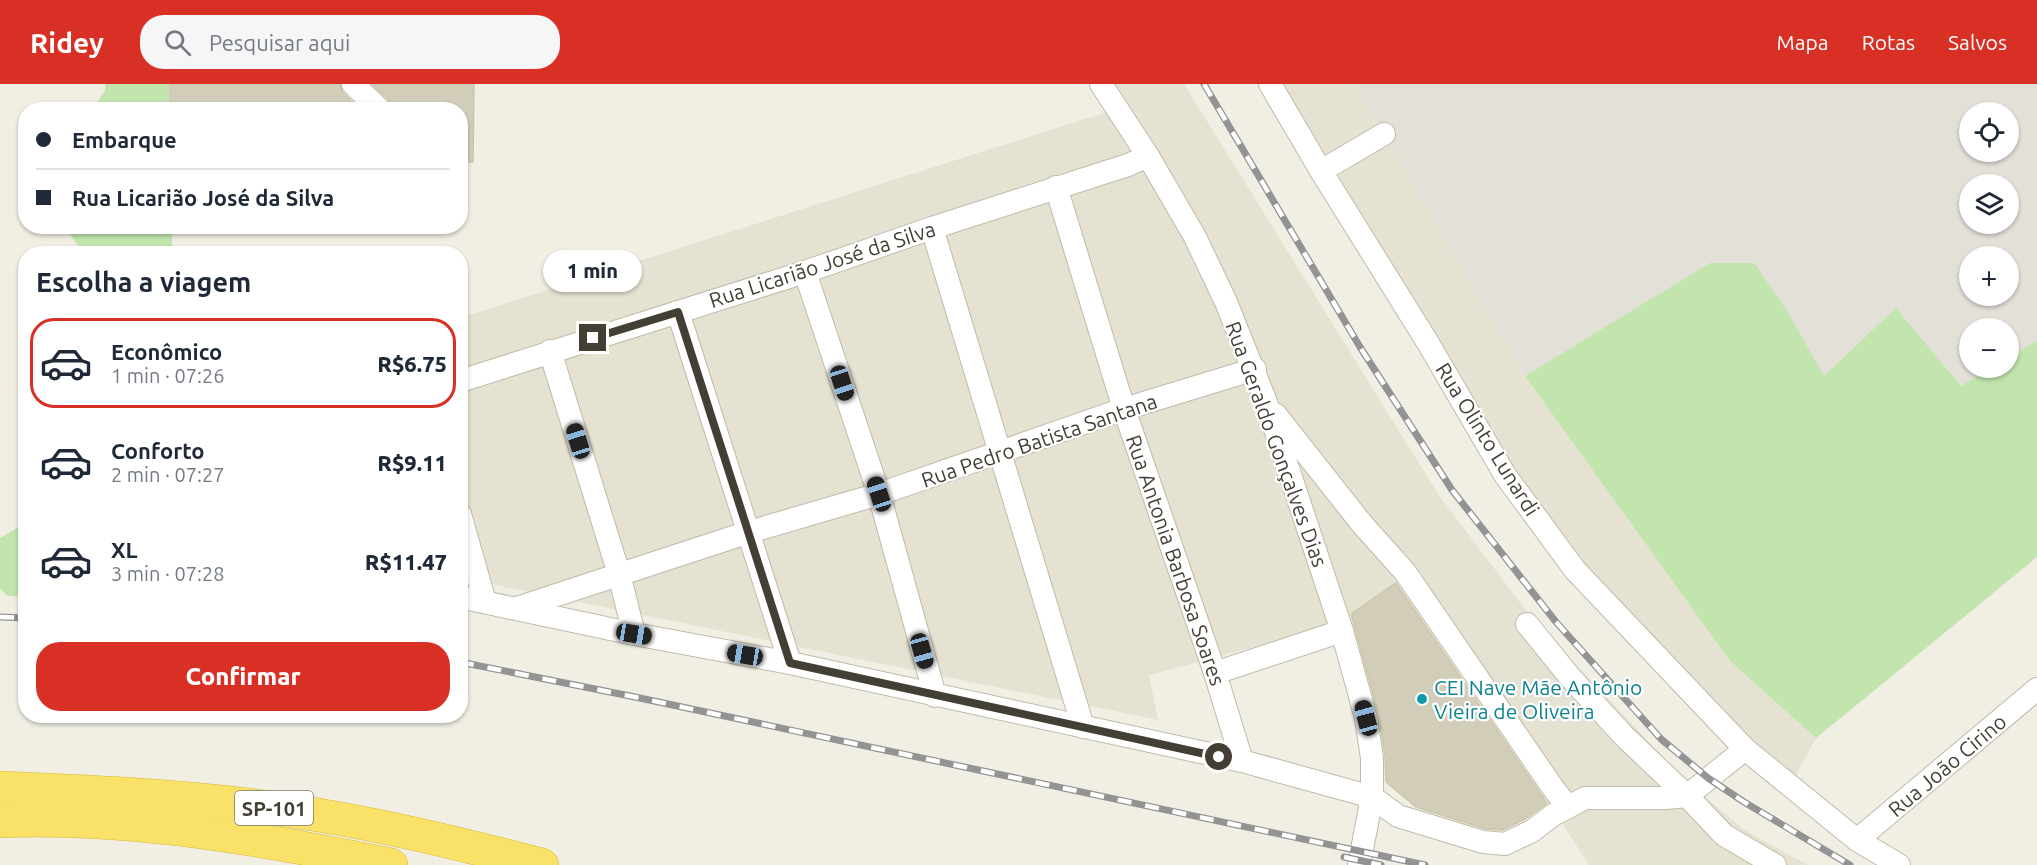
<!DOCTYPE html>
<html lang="pt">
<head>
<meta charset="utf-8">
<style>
	:root { --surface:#fff; --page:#f6f6f7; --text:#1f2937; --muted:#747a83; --line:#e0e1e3; --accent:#d93025 }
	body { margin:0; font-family:Ubuntu,sans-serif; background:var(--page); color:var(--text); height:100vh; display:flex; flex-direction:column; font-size:22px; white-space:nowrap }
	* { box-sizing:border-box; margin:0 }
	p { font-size:20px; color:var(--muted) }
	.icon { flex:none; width:33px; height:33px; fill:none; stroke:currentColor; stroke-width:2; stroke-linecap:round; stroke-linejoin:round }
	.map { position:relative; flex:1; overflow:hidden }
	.details { position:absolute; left:18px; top:162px; width:450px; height:477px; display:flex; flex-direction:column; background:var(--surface); border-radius:24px; box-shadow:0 2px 4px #0004 }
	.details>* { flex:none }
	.guide { position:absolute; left:18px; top:18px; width:450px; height:132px; border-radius:24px; box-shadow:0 2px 4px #0004; display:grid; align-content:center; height:132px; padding:0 18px; background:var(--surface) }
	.fabs { position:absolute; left:1959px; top:18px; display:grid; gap:12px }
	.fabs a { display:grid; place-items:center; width:60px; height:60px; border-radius:50%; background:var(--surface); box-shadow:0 2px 4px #0004; font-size:30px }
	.end { position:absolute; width:27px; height:27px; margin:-14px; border:8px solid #433f34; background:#fff; box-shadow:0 0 0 3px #fff }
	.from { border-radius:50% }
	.bubble { position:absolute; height:42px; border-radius:21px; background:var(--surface); box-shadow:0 2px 4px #0004; font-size:20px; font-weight:800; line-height:42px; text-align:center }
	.car { position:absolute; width:18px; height:36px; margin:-18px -9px; border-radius:8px; box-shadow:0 0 4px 2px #0007; background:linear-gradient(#222 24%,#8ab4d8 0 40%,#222 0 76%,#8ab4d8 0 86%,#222 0) }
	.guide b { display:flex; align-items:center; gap:21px; height:57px; font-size:22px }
	.guide b+b { border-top:2px solid var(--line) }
	.guide i { width:15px; height:15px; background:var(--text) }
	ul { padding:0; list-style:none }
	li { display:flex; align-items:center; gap:18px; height:90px; margin:0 12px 9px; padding:0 6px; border:3px solid transparent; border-radius:24px }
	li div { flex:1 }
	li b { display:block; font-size:22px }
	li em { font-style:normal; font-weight:800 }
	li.on { border-color:var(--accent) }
	li>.icon { width:54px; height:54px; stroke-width:1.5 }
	h2 { padding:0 18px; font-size:27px; line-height:72px }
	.cta { display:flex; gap:12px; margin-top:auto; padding:12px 18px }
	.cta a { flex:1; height:69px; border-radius:24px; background:var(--accent); color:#fff; font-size:24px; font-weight:800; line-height:69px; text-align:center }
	header { display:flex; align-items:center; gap:36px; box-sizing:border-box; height:84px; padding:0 30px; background:var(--accent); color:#fff }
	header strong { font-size:28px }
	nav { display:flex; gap:33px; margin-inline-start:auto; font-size:21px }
	.search { width:420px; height:54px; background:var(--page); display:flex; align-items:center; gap:15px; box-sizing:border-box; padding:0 21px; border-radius:24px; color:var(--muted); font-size:22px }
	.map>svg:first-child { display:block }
	.residential { fill:#e5e2d2 }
	.industrial { fill:#e3e0d8; fill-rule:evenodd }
	.green { fill:#c2e5ad }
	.building { fill:#d2cdb9; stroke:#cdc6ad; stroke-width:1.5 }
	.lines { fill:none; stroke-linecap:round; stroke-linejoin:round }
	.minor-casing { stroke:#bfbba9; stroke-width:24 }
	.highway-casing { stroke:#d7b937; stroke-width:34 }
	.minor { stroke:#fff; stroke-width:22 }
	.highway { stroke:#f9e267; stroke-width:33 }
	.rail-casing { stroke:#939393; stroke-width:7 }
	.rail { stroke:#fff; stroke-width:4.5; stroke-dasharray:14; stroke-linecap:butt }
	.route { stroke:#433f34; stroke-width:8 }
	.culture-dot { fill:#0f9aa8; stroke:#fff; stroke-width:2 }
	.labels { text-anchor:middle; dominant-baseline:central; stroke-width:4.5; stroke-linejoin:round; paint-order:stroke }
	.shield { fill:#fff; stroke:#7b7971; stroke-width:1.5 }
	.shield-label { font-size:20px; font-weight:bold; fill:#433f34 }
	.street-label { font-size:21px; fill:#433f34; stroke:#fff }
	.culture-label { font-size:21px; fill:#0d838f; stroke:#fff; text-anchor:start }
</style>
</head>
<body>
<header>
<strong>Ridey</strong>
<div class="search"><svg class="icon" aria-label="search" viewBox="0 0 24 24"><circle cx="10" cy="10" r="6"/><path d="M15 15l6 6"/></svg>Pesquisar aqui</div>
<nav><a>Mapa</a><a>Rotas</a><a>Salvos</a></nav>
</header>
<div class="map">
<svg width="2037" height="781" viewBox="0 0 2037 781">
	<rect width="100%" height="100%" fill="#f1efe3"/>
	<!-- residential -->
	<g class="residential">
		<polygon points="1116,0 1184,0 1438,410 1531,533 1682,693 1743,745 1808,781 1589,781 1404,494 1333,542 1149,591 1158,636 461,494 460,234 1129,21"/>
		<polygon points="1270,0 1354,0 1525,292 1730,577 1816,654 1790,702 1575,486"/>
	</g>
	<!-- industrial -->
	<path class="industrial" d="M1354,0H2037V473L1816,654L1730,577L1525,292ZM1970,28H2008V68H1970ZM1970,100H2008V140H1970ZM1970,172H2008V212H1970ZM1970,244H2008V284H1970Z"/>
	<!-- green -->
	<g class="green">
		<polygon points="105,0 169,0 169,25 92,25 105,7"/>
		<polygon points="67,143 172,143 172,169 83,169 68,147"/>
		<polygon points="1710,179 1754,179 1786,225 1824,292 1896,224 1961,302 1992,284 2008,284 2009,274 2037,257 2037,473 1816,654 1730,577 1525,292"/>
		<polygon points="25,442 25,513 8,512 0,505 0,454 17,444"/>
	</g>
	<!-- building -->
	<g class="building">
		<polygon points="170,0 340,0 343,9 360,26 170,26"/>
		<polygon points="372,0 474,0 473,78 460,78 460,26 393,26 389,16"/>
		<polygon points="1396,499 1547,719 1525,735 1503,746 1486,745 1416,723 1386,698 1385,672 1379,632 1351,530"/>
	</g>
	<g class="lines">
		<!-- minor casing -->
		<g class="minor-casing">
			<g id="minor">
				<polyline points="353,0 380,26"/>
				<polyline points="1101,0 1148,72 1195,153 1226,218 1266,318 1342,547 1366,634 1372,674 1372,713 1359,781"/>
				<polyline points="1270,0 1321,87 1428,259 1505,391 1575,486 1745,665 1857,756 1899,781"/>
				<polyline points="1321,87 1384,50"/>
				<polyline points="1056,103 1124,325 1215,589 1242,677"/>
				<polyline points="932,144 1083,643"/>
				<polyline points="805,188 879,410 935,612"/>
				<polyline points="678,228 790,579"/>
				<polyline points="550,267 619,490 634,550"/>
				<polyline points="460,297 805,188 932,144 1128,81 1148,72"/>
				<polyline points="1276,331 1362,440 1405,488 1553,704 1568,723"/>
				<polyline points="460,430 485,518"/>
				<polyline points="460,513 634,550 790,579 1242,677 1372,713 1398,732 1483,758 1505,760 1532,747 1553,731 1585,714 1666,714 1687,712 1745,665"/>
				<polyline points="517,524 749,448 879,410 1124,325 1255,285"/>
				<polyline points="1527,540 1570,593 1624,652 1687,712 1724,751 1775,781"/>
				<polyline points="1215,589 1342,547"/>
				<polyline points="1857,756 2037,605"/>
			</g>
		</g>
		<!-- highway casing -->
		<g class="highway-casing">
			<g id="highway">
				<path d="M0,704C95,708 191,712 285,726C372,738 457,759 542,781"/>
				<path d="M0,737C132,732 262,755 391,781"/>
			</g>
		</g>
		<!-- minor -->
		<use href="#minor" class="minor"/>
		<!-- highway -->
		<use href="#highway" class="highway"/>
		<!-- rail casing -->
		<g class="rail-casing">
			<g id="rail">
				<polyline points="1204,0 1360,263 1452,406 1556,538 1661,655 1708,694 1744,718 1850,781"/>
				<polyline points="0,533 26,534"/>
				<polyline points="460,578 635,613 1425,781"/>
				<polyline points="1344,773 1381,781"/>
			</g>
		</g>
		<!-- rail -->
		<use href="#rail" class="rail"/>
	</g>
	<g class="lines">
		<!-- route -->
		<polyline class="route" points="593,254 678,228 790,579 1219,673"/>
	</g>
	<!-- markers -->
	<circle class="culture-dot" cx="1422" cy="615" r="6"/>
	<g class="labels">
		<!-- shield labels -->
		<rect class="shield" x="235" y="707" width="78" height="34" rx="4.5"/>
		<g class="shield-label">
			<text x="274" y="724">SP-101</text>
		</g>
		<!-- street labels -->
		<g class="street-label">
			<text transform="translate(822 180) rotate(-18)">Rua Licarião José da Silva</text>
			<text transform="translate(1488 355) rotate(58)">Rua Olinto Lunardi</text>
			<text transform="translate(1039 356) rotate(-19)">Rua Pedro Batista Santana</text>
			<text transform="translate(1277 360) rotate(70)">Rua Geraldo Gonçalves Dias</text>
			<text transform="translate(1176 476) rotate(71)">Rua Antonia Barbosa Soares</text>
			<text transform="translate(1947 681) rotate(-40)">Rua João Cirino</text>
		</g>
		<!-- culture labels -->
		<g class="culture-label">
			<text x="1434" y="603">CEI Nave Mãe Antônio<tspan x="1434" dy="24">Vieira de Oliveira</tspan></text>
		</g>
	</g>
</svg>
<div class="fabs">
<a><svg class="icon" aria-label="locate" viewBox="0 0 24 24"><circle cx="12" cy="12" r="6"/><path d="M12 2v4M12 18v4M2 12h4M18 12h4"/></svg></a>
<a><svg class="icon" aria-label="layers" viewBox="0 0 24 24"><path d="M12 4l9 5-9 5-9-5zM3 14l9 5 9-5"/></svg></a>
<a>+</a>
<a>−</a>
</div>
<i class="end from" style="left:1219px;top:673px"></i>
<i class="end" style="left:593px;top:254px"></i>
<div class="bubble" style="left:543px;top:166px;width:99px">1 min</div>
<i class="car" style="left:842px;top:299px;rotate:162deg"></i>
<i class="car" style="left:578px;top:357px;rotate:343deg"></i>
<i class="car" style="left:879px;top:410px;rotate:342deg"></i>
<i class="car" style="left:634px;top:550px;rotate:100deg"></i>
<i class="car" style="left:922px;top:567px;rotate:164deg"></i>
<i class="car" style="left:745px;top:571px;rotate:280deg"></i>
<i class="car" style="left:1366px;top:634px;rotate:345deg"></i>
<div class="guide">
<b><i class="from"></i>Embarque</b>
<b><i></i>Rua Licarião José da Silva</b>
</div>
<section class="details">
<h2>Escolha a viagem</h2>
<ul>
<li class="on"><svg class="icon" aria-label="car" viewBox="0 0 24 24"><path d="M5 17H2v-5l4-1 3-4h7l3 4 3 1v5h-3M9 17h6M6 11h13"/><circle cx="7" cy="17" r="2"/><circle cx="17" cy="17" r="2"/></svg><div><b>Econômico</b><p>1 min · 07:26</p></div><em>R$6.75</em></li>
<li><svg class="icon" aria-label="car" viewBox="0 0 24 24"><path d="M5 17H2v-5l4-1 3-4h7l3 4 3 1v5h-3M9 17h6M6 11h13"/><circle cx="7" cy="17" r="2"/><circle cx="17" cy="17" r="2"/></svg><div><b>Conforto</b><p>2 min · 07:27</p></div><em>R$9.11</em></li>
<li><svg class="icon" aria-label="car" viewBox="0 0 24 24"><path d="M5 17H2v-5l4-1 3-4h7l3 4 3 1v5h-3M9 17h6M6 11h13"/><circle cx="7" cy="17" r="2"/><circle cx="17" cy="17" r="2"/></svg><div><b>XL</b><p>3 min · 07:28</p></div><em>R$11.47</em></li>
</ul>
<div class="cta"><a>Confirmar</a></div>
</section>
</div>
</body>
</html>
